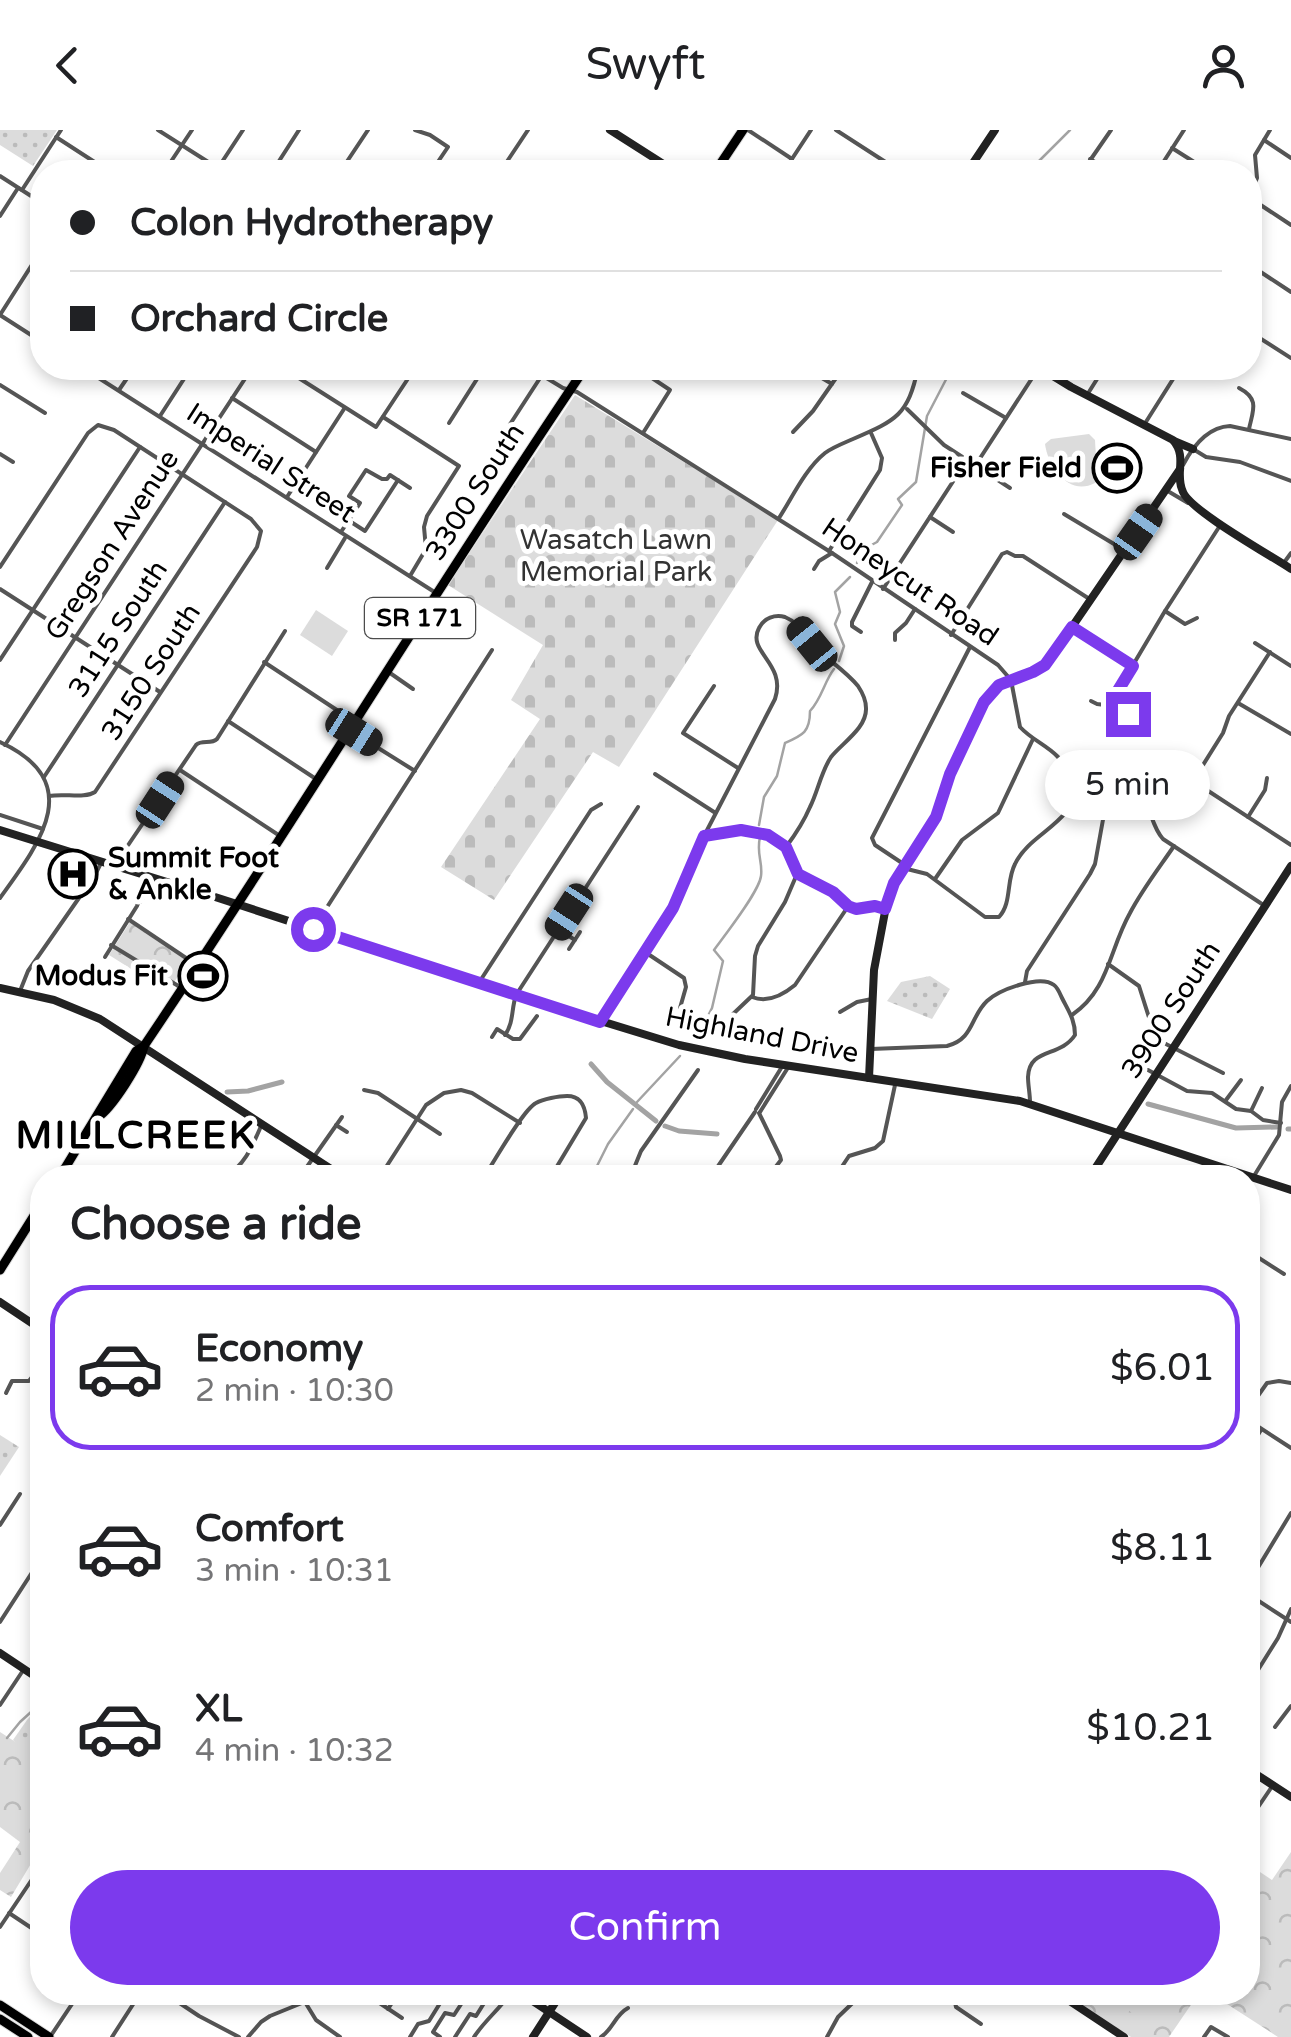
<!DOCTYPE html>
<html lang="en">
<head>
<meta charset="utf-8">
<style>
	:root { --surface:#fff; --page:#f2f2f2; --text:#202124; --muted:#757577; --line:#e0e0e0; --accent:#7c3aed }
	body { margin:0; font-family:"Varela Round",sans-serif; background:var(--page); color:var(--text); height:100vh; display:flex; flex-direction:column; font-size:38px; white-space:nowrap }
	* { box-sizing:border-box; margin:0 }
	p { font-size:32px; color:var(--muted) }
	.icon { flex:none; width:55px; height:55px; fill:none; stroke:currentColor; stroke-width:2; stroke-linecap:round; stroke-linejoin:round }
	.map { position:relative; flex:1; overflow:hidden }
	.panel { position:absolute; left:30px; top:1035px; width:1230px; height:840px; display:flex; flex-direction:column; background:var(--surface); border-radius:40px; box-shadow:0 5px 15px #0003 }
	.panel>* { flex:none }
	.guide { position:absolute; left:30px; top:30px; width:1232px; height:220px; border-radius:40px; box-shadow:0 5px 15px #0003; display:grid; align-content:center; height:220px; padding:0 40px; background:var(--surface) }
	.end { position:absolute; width:45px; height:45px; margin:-22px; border:12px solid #7c3aed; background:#fff; box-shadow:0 0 0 5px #fff }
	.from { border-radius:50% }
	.bubble { position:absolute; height:70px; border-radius:35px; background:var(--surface); box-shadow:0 5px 15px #0003; font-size:32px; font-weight:600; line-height:70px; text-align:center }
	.car { position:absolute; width:30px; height:60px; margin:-30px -15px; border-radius:12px; box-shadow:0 0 8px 2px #0007; background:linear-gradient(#222 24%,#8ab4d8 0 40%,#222 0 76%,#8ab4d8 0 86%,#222 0) }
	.guide b { display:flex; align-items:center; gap:35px; height:95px; font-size:38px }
	.guide b+b { border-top:2px solid var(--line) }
	.guide i { width:25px; height:25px; background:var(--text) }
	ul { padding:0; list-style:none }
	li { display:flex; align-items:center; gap:30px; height:165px; margin:0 20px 15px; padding:0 20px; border:5px solid transparent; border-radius:40px }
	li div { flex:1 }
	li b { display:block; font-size:38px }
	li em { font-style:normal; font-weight:600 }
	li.active { border-color:var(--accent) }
	li>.icon { width:90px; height:90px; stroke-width:1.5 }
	h2 { padding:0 40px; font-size:45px; line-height:120px }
	.action { display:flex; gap:20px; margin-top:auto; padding:20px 40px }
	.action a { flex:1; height:115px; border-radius:60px; background:var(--accent); color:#fff; font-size:40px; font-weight:600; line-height:115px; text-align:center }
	header { display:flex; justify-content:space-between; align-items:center; height:130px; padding:0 40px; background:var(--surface); font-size:45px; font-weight:600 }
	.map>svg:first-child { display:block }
	.grass { fill:url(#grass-dots) }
	.cemetery { fill:url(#cemetery-stones) }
	.park { fill:url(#park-crowns) }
	.pitch { fill:#dcdcdc }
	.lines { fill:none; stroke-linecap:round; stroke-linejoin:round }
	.stream { stroke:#a3a3a3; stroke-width:2.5 }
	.canal { stroke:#a3a3a3; stroke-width:5 }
	.primary-casing { stroke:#dbdbdb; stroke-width:11 }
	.street { stroke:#555; stroke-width:4 }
	.secondary { stroke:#222; stroke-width:8 }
	.primary { stroke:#000; stroke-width:9 }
	.route { stroke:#7c3aed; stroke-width:12 }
	.labels { text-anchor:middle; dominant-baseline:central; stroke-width:10; stroke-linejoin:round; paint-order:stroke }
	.shield { fill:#fff; stroke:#4c4c4c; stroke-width:2.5 }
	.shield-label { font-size:25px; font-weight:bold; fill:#000 }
	.street-label { font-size:28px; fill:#000; stroke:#fff }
	.poi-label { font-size:28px; font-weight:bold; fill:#000; stroke:#fff; text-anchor:end }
	.park-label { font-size:28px; fill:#333; stroke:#fff }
	.district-label { font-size:38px; font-weight:bold; letter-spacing:2.5px; fill:#000; stroke:#fff }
</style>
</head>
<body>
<header><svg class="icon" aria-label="back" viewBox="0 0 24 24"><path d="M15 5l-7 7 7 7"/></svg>Swyft<svg class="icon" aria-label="person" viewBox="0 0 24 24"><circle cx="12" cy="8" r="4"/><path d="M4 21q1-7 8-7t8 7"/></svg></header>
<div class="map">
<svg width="1291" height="1907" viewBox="0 0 1291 1907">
	<defs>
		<pattern id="grass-dots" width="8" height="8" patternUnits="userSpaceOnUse" patternTransform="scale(2.5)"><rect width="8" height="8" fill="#dcdcdc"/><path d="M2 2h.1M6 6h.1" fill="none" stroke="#bbb" stroke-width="1.8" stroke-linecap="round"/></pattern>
		<pattern id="cemetery-stones" width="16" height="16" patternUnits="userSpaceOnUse" patternTransform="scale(2.5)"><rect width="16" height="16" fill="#dcdcdc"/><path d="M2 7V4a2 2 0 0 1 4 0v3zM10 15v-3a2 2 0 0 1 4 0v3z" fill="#bbb"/></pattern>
		<pattern id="park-crowns" width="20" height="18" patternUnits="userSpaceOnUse" patternTransform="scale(2.5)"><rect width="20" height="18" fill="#dcdcdc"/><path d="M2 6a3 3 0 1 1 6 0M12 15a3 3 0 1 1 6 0" fill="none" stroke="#bbb"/></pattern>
	</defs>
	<rect width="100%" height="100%" fill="#fff"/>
	<!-- grass -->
	<g class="grass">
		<polygon points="0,0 57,0 33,36 0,15"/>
		<polygon points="930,846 950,859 932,889 887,871 901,852"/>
		<polygon points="0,1305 19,1317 0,1346"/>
		<polygon points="42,1573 42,1641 13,1610 27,1590"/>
	</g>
	<!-- cemetery -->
	<polygon class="cemetery" points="575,265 778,390 619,637 593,622 494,770 441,737 540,589 511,570 543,515 448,455"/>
	<!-- park -->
	<g class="park">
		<polygon points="130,792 188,831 171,857 140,837 136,842 109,825"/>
		<polygon points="0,1602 42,1629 42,1725 35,1727 11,1767 0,1760 0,1743 20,1712 0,1697"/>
		<polygon points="1291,1722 1291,1907 1278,1907 1210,1863 1248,1862 1248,1734 1272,1750"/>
		<polygon points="1074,1862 1199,1863 1169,1907 1131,1907 1071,1868"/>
	</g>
	<!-- pitch -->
	<g class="pitch">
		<path d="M1089,304L1095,310L1097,347L1095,353C1069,367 1048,337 1045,314L1051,309Z"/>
		<polygon points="316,480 348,501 332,526 300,505"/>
		<polygon points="29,1646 42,1655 42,1688 14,1669"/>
		<polygon points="1119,1863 1119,1862 1164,1863 1145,1888 1141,1889 1113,1870"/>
	</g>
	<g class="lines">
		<!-- stream -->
		<g class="stream">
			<polyline points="1028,42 1070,0"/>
			<polyline points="857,433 864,419 877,412 902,375 898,369 916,352 927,286 952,238"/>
			<polyline points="839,531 844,516 835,494 840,482 835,462 850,447"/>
			<path d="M759,695L764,667L777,646L785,613C803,605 810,602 810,581C822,568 824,552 834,539"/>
			<path d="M697,908L712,878L723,831L714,820C725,805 759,762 761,746C763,732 756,724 760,707"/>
			<polyline points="637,972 680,926"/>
			<polyline points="591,1048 608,1014 633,979"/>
			<polyline points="7,1608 20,1592 42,1572"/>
		</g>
		<!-- canal -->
		<g class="canal">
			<polyline points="591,934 607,952 656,991"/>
			<polyline points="227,962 248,961 282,952"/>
			<polyline points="1148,974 1236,998 1277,997"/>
			<polyline points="665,996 679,1001 717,1004"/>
			<polyline points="1288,999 1291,999"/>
		</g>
		<!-- primary casing -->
		<g class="primary-casing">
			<g id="primary">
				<polyline points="715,42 743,0"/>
				<path d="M98,987C112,978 141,933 144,916"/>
				<path d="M59,1048L136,921L144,916C295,692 434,461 585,238"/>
				<polyline points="0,1140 42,1073"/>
				<polyline points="0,1875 49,1907"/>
				<polyline points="0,1889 28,1907"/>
			</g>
		</g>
		<!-- street -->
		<g class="street">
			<polyline points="158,0 224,42"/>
			<polyline points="415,0 430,5 448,17 431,42"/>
			<polyline points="748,0 792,29"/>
			<polyline points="836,0 901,42"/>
			<polyline points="56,7 110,42"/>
			<polyline points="1264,10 1291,28"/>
			<polyline points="1172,18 1210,42"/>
			<polyline points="1090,29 1111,42"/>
			<polyline points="218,38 243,0"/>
			<polyline points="786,38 811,0"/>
			<polyline points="164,42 192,0"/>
			<polyline points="272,42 299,0"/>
			<polyline points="340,42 368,0"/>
			<polyline points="500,42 528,0"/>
			<polyline points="1082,42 1111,0"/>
			<polyline points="1157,42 1184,0"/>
			<polyline points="0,46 42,73"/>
			<polyline points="22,60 61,0"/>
			<polyline points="1250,65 1257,48 1255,25 1270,0"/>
			<polyline points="1250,68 1291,95"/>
			<polyline points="0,86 18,58"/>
			<polyline points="32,135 42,142"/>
			<polyline points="1250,135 1291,162"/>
			<polyline points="0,185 42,119"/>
			<polyline points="0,185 42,212"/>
			<polyline points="1250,202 1291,228"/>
			<polyline points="83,238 436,463"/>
			<polyline points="283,238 376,297 415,238"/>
			<path d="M530,238L563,258L577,262L832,423L998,535L1011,550L1020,597C1031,609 1046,615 1057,626C1067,636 1077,657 1091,660C1108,663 1120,645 1137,660C1151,672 1150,695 1163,709L1265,776"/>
			<polyline points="637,238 670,260 643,303"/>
			<polyline points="805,238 832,254"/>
			<polyline points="0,255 45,283"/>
			<path d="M1239,258C1260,269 1253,280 1249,299"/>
			<polyline points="119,260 134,238"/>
			<polyline points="963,263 1006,288"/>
			<polyline points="1087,265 1104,238"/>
			<polyline points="232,268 316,322"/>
			<polyline points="907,279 944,315 1010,358"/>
			<polyline points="160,286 191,238"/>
			<polyline points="383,287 459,336 427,386 424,397 426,419 410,446"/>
			<polyline points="449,293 484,238"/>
			<polyline points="1144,295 1180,238"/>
			<polyline points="505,302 542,245"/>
			<polyline points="793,302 813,281 843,238"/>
			<polyline points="1193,319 1206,327 1240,332 1291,351"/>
			<polyline points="0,324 13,332"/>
			<path d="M1183,335C1193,316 1208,297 1230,296L1291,309"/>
			<polyline points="975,336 1038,239"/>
			<polyline points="1166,360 1188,373"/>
			<polyline points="287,367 344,279"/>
			<polyline points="1064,384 1124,420"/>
			<polyline points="930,387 953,402"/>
			<path d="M779,388C792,368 805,339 825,323C833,317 844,313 853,309C897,290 908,285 918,238"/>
			<polyline points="348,390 365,401 398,350"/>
			<polyline points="341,402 360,373 349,366 366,340 382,349 387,349 390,345 410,358"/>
			<polyline points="829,421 880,340 882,328 871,303"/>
			<polyline points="1283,434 1291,423"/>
			<path d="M0,437L88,303L98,295L114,300L251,389L261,401L257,417L95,662C84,669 65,663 49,666"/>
			<polyline points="327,438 345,408"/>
			<polyline points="814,439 819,431 832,423"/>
			<polyline points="0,459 160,562"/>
			<polyline points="883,459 967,330"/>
			<polyline points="1165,481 1185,494 1197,488"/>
			<polyline points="1072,497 1132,535"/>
			<polyline points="861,502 852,496 852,492 872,452"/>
			<polyline points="951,505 1002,424 1007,422 1015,426 1023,426 1091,470"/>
			<polyline points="895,510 895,503 906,493 915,479"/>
			<polyline points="1255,513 1291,536"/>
			<polyline points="1270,522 1229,586 1223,603 1193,651 1291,715"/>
			<polyline points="0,530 140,317"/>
			<polyline points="264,532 352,590"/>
			<polyline points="390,543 413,559"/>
			<polyline points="714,556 683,603 738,638"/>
			<polyline points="1114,567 1125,581 1133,585"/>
			<polyline points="1091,571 1097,574 1105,575 1114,567 1165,481 1221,394"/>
			<polyline points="1238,573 1291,604"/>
			<polyline points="228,591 316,649"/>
			<polyline points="351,601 415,641"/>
			<path d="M0,612C87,652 40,713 0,768"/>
			<polyline points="5,615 252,238"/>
			<polyline points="180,640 280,706"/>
			<polyline points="655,644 714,682"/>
			<polyline points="44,647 225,372"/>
			<polyline points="0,685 43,699"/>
			<polyline points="1248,687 1265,660 1267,648"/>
			<polyline points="704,706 741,700 769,705 786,717 798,744 833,762 848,777 854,779 875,776 885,779"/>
			<path d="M116,733L196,615C202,609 211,615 217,609L285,501"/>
			<polyline points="905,735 875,715 872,708 970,517"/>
			<path d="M903,738L927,744L985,787H999C1012,773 1006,751 1015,734C1026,711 1051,701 1066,682C1072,674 1075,661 1078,652"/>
			<polyline points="935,749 962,710 998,683 1033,609"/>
			<polyline points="140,772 155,752"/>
			<polyline points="128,789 195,834"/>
			<polyline points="313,799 492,520"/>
			<polyline points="558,799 575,810"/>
			<polyline points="111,815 180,857"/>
			<polyline points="569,819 580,802"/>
			<polyline points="645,822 684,848 686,857 680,878"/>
			<polyline points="105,827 137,776 147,748"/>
			<polyline points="1108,834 1139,856 1153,900 1160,911 1223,943"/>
			<polyline points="480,851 591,680 601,674"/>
			<polyline points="1025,852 1027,841 1090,744 1095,734 1106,673"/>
			<polyline points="20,861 28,841 95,745 101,733"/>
			<path d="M752,867C767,873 783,865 795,855L847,778"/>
			<polyline points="840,882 857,872 872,869"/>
			<polyline points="733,884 753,865 755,826 758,816 785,772 797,744"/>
			<path d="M1072,885C1109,860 1109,820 1130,783C1142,760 1159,738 1174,716"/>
			<path d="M602,888L673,778L704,706L775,569C787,533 746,522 759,498C764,488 775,484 785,487C798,492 804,505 812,514C826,529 845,540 858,556C862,562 866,570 866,578C867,598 842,613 831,627C821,642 818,661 810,677C804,691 795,705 786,717"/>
			<path d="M505,905C514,892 511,880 516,865L638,677"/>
			<polyline points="492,907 497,899 513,909 520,909 537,886"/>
			<path d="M871,919L947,916C974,909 970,887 987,871C999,860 1040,844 1054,855C1058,858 1060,864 1062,868C1069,882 1075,890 1075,905C1060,928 1029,917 1028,947C1028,955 1030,964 1030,972"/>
			<polyline points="1121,940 1148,940 1187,961 1212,963 1236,979 1251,981 1263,990 1281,993"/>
			<polyline points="364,960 378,963 440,1004"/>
			<polyline points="1226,970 1241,950"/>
			<polyline points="756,979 783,935"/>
			<polyline points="1251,981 1262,958"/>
			<polyline points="760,982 789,936"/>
			<polyline points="759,983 780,1026 781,1030 774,1039 777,1048"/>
			<polyline points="336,995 347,1002"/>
			<polyline points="1254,1046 1279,1005 1282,972 1291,956"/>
			<path d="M224,1048C245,1035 252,1017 261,996"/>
			<polyline points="299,1048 342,987"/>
			<polyline points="379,1048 426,975 444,963 461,960 472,963 520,993"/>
			<path d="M486,1048L489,1039C498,1025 524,979 536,973C543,969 559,966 567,966C581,966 585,976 586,988L550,1048"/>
			<polyline points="630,1048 641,1021 698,940"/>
			<polyline points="710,1048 755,982"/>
			<polyline points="839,1048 839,1041 849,1026 875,1018 883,1011 895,955"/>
			<polyline points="1248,1121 1284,1144"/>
			<polyline points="1248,1183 1249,1181"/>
			<polyline points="6,1263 12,1251 29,1251 42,1234"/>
			<polyline points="1248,1280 1267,1253 1279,1251 1291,1253"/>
			<polyline points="1248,1290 1291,1318"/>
			<polyline points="1248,1321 1261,1300"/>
			<polyline points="35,1336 42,1341"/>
			<polyline points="0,1395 20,1364"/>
			<polyline points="1248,1454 1291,1383"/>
			<polyline points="1248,1464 1291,1492"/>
			<polyline points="0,1492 42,1427"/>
			<polyline points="1248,1556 1278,1508 1291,1479"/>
			<polyline points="0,1575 22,1542"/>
			<polyline points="1275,1597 1291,1576"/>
			<polyline points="1248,1692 1273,1655"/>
			<polyline points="9,1783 42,1805"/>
			<polyline points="0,1797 41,1736"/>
			<polyline points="163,1862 199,1886 239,1907"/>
			<polyline points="242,1862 247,1866"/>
			<polyline points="363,1862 402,1888"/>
			<polyline points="699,1862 710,1864 718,1862"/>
			<polyline points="784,1862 789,1864 792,1862"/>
			<polyline points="953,1862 956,1877 981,1894"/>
			<polyline points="305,1872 316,1890 340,1907"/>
			<polyline points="388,1879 399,1862"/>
			<polyline points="50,1907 76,1868"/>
			<polyline points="112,1907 141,1862"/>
			<polyline points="248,1907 261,1892 270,1886 329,1862"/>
			<polyline points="410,1907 418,1894 429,1891 447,1862"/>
			<polyline points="440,1907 433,1902 445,1883 454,1885 469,1862"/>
			<polyline points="455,1907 470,1884 476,1886 491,1862"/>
			<path d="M474,1907C485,1890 500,1879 511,1862"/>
			<path d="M601,1907C613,1899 615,1885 628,1878"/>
			<polyline points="827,1907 838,1887 864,1862"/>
			<polyline points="1204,1907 1211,1897 1228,1907"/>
		</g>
		<!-- secondary -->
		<g class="secondary">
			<polyline points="610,0 676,42"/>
			<polyline points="967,42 995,0"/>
			<path d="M1040,238L1071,257L1173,310C1188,328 1174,343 1183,362C1191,381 1270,425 1291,439"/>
			<polyline points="1174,311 1193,319"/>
			<polyline points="0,700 212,766 516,865 679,915 745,929 1020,971 1291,1060"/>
			<polyline points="0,858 54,870 100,889 345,1048"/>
			<polyline points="869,948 874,840 888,766 935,687 950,644 983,571 999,555 1033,542 1048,532 1180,339"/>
			<polyline points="1089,1048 1291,736"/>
			<polyline points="0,1172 42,1200"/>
			<polyline points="0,1523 42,1551"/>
			<polyline points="1248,1639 1291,1667"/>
			<polyline points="519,1862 587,1907"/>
			<polyline points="1056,1862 1124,1907"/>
			<polyline points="533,1907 562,1862"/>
		</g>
		<!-- primary -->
		<use href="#primary" class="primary"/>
	</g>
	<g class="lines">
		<!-- route -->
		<polyline class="route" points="313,799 600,892 673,778 704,706 741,700 768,705 786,717 798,744 833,762 848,776 856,779 875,776 885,779 894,753 936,687 950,644 984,572 999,555 1033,542 1045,535 1072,497 1133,536 1114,567 1128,584"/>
	</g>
	<!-- icons -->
	<defs>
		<g id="stadium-ring" transform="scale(2.5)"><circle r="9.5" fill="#fff" stroke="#000" stroke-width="1.5"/><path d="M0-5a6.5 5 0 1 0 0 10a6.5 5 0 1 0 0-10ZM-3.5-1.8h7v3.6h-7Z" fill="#000"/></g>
		<g id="hospital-ring" transform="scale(2.5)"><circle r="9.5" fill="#fff" stroke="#000" stroke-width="1.5"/><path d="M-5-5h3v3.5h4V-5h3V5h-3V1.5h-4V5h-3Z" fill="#000"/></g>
	</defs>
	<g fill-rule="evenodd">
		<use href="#stadium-ring" x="1117" y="338"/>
		<use href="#hospital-ring" x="73" y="744"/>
		<use href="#stadium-ring" x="203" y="846"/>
	</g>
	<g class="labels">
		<!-- shield labels -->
		<rect class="shield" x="365" y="468" width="110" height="40" rx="8"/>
		<g class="shield-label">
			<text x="420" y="488">SR 171</text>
		</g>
		<!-- street labels -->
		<g class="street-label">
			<text transform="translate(271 333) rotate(33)">Imperial Street</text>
			<text transform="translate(475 362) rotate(-57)">3300 South</text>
			<text transform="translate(112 415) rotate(-57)">Gregson Avenue</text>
			<text transform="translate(910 452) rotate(34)">Honeycut Road</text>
			<text transform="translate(118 499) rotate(-57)">3115 South</text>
			<text transform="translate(151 542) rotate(-57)">3150 South</text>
			<text transform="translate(1171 880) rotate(-57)">3900 South</text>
			<text transform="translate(762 905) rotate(11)">Highland Drive</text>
		</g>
		<!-- poi labels -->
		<g class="poi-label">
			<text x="1082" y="338">Fisher Field</text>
			<text x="108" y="728" text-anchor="start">Summit Foot<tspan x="108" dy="32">&amp; Ankle</tspan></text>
			<text x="168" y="846">Modus Fit</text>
		</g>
		<!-- park labels -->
		<g class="park-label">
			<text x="616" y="410">Wasatch Lawn<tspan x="616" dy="32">Memorial Park</tspan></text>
		</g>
		<!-- district labels -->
		<g class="district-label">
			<text x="136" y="1006">MILLCREEK</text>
		</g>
	</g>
</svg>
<i class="end from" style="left:313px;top:799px"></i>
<i class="end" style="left:1128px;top:584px"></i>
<div class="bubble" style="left:1045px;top:620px;width:165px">5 min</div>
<i class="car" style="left:1138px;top:402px;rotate:35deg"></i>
<i class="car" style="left:812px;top:514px;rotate:321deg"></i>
<i class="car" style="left:354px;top:602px;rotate:122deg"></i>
<i class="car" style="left:160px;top:670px;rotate:33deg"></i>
<i class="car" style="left:569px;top:782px;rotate:213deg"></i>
<div class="guide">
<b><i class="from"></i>Colon Hydrotherapy</b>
<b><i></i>Orchard Circle</b>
</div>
<section class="panel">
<h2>Choose a ride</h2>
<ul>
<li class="active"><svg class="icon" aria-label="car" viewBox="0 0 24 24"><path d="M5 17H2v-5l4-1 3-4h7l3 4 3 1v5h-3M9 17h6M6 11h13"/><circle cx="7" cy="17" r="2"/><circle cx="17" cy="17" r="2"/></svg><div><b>Economy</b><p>2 min · 10:30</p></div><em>$6.01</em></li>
<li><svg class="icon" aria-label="car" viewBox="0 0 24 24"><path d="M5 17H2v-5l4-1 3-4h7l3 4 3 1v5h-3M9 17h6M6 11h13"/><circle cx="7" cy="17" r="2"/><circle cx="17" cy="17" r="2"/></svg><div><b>Comfort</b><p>3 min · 10:31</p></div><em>$8.11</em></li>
<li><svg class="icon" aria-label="car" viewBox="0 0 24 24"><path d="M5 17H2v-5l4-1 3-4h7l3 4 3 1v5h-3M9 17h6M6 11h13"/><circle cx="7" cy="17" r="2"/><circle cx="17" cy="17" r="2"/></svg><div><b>XL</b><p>4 min · 10:32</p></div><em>$10.21</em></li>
</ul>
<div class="action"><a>Confirm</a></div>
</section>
</div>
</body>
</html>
